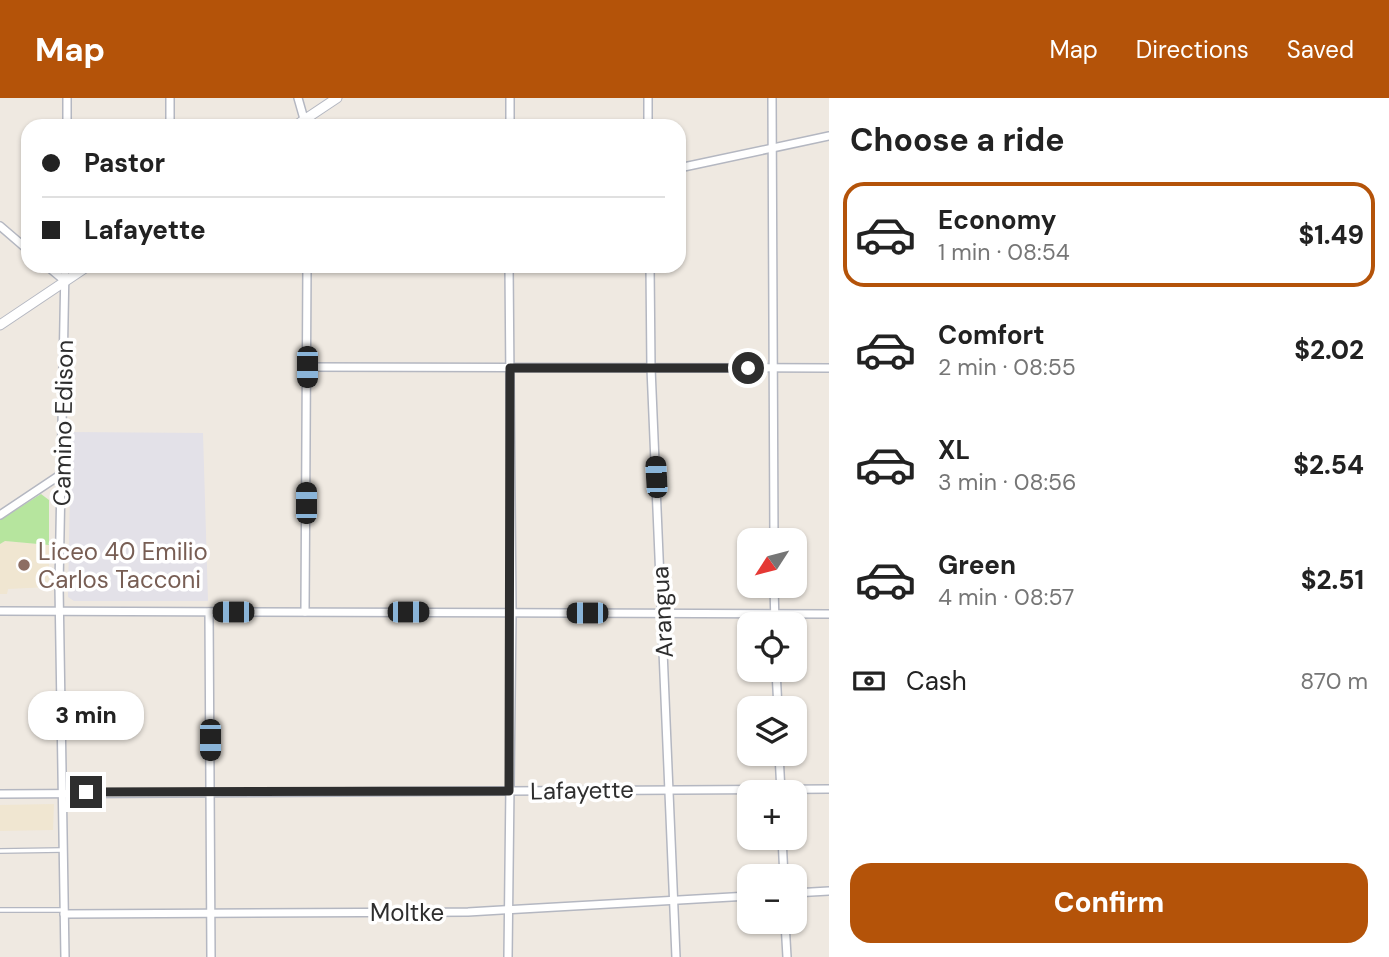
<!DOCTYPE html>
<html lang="en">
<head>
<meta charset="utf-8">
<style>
	:root { --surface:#fff; --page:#f2f2f2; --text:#222; --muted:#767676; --line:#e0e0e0; --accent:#b45309 }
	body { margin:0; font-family:"DM Sans",sans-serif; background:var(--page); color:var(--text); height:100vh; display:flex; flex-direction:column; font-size:26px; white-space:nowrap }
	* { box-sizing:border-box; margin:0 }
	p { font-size:23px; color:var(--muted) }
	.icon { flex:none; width:38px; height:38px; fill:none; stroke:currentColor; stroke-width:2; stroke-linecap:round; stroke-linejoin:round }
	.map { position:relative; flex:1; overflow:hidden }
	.side { display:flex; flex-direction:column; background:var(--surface); width:560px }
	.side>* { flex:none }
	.hud { position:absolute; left:21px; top:21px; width:665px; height:154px; border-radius:21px; box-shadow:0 2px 5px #0004; display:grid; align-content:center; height:154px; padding:0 21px; background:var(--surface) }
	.needle { width:46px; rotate:234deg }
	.tools { position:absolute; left:737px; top:430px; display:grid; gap:14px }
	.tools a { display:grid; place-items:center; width:70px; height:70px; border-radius:14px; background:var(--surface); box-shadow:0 2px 5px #0004; font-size:35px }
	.end { position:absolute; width:32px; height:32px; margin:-16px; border:9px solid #2e2e2e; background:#fff; box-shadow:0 0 0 4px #fff }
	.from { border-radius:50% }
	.bubble { position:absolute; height:49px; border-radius:21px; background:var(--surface); box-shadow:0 2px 5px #0004; font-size:23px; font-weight:800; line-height:49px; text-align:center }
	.car { position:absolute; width:21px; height:42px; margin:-21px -10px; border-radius:9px; box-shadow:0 0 5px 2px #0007; background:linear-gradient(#222 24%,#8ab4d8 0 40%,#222 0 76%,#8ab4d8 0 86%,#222 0) }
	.hud b { display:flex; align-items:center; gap:24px; height:66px; font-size:26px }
	.hud b+b { border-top:2px solid var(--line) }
	.hud i { width:18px; height:18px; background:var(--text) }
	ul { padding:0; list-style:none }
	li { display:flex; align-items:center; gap:21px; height:105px; margin:0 14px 10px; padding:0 7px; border:4px solid transparent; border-radius:21px }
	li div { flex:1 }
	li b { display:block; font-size:26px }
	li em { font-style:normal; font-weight:800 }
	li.selected { border-color:var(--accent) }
	li>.icon { width:63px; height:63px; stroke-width:1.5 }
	h2 { padding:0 21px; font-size:32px; line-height:84px }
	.pay { display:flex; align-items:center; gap:18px; height:77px; padding:0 21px; font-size:26px }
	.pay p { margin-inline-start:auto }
	.cta { display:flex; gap:14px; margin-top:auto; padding:14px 21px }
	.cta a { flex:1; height:80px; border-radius:21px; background:var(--accent); color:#fff; font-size:28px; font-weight:800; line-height:80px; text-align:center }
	header { display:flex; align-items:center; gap:42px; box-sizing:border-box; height:98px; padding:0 35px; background:var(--accent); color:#fff }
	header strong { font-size:33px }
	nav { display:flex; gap:38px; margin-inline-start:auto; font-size:24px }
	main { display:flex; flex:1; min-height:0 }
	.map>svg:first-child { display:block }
	.industrial { fill:#e3e1e8 }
	.education { fill:#f0e6d1 }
	.green { fill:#b6e59e }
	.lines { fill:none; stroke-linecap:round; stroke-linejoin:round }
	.service-casing { stroke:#b4b7c1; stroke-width:6 }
	.minor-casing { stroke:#b4b7c1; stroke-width:10 }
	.tertiary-casing { stroke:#b4b7c1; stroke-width:11 }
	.service { stroke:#fff; stroke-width:3.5 }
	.minor { stroke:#fff; stroke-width:7 }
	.tertiary { stroke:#fff; stroke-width:9 }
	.route { stroke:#2e2e2e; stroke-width:9 }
	.education-dot { fill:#8d6e63; stroke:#fff; stroke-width:2.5 }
	.labels { text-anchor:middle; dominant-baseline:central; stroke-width:7; stroke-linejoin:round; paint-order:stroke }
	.street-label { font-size:24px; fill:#2e2e2e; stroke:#fff }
	.education-label { font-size:24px; fill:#785e54; stroke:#fff; text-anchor:start }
</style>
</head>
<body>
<header>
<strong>Map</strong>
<nav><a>Map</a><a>Directions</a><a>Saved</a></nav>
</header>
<main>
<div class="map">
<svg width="829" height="859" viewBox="0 0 829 859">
	<rect width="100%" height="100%" fill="#efe9e1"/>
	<!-- industrial -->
	<polygon class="industrial" points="71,334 203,335 208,503 74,503 68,499"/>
	<!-- education -->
	<g class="education">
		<polygon points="5,443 49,447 49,489 8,491 7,496 0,496 0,446"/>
		<polygon points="54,706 53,732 0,733 0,707"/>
	</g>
	<!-- green -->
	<polygon class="green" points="41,396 49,402 49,447 5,443 0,446 0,422"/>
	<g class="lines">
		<!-- service casing -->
		<g class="service-casing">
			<g id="service">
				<polyline points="0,753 62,752"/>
				<polyline points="0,812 64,812"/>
			</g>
		</g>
		<!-- minor casing -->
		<g class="minor-casing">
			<g id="minor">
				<polyline points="170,0 170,28"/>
				<polyline points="298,0 306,28"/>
				<polyline points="648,0 648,28"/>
				<polyline points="772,0 774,443"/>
				<polyline points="67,28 67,0"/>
				<polyline points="510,28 510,0"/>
				<polyline points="679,70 829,38"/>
				<polyline points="0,128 28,152"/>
				<polyline points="47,168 65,183"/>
				<polyline points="650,168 651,270 676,859"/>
				<polyline points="307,269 829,270"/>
				<polyline points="0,417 63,375"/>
				<polyline points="774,488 775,527"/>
				<polyline points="0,513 829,516"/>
				<polyline points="209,514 211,859"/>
				<polyline points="305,514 307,168"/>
				<polyline points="776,572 778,611"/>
				<polyline points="779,656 781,694"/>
				<polyline points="0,696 829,691"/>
				<polyline points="782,740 784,779"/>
				<polyline points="794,795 829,793"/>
				<polyline points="64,816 468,814 749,798"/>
				<polyline points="785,824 787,859"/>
				<polyline points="65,859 59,488 65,168"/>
				<polyline points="508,859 512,515 509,168"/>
			</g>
		</g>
		<!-- tertiary casing -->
		<g class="tertiary-casing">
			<g id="tertiary">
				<polyline points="295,28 337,0"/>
				<polyline points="0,227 88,168"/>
			</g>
		</g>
		<!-- service -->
		<use href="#service" class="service"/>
		<!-- minor -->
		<use href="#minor" class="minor"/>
		<!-- tertiary -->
		<use href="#tertiary" class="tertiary"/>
	</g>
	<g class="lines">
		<!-- route -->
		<polyline class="route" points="86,694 509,693 510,270 748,270"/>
	</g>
	<!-- markers -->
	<circle class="education-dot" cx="24" cy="467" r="7"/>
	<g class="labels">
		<!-- street labels -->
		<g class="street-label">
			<text transform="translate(63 325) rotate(-89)">Camino Edison</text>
			<text transform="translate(662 514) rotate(-93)">Arangua</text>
			<text transform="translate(582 692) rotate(-1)">Lafayette</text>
			<text x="407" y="814">Moltke</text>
		</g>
		<!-- education labels -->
		<g class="education-label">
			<text x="38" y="453">Liceo 40 Emilio<tspan x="38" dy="28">Carlos Tacconi</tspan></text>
		</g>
	</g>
</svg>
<div class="tools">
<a><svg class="needle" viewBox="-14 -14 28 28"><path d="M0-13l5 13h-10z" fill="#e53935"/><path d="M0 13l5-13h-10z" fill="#767676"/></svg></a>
<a><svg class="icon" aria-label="locate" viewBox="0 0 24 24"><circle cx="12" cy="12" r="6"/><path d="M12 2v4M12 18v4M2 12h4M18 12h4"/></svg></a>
<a><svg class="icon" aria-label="layers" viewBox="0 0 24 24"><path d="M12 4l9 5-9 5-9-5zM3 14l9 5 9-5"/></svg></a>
<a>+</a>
<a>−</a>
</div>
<i class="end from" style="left:748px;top:270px"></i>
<i class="end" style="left:86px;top:694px"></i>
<div class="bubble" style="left:28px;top:593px;width:116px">3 min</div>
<i class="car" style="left:307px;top:269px;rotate:180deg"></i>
<i class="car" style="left:656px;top:379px;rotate:357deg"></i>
<i class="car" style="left:306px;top:405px;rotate:0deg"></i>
<i class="car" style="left:233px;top:514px;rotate:270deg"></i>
<i class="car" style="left:408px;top:514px;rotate:90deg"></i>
<i class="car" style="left:587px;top:515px;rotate:270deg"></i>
<i class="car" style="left:210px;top:642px;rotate:180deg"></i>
<div class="hud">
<b><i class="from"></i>Pastor</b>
<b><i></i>Lafayette</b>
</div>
</div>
<section class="side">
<h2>Choose a ride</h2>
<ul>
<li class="selected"><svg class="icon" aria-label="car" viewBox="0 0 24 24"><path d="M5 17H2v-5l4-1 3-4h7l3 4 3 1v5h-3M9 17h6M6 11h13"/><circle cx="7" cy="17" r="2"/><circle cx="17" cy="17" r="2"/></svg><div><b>Economy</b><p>1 min · 08:54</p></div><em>$1.49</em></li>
<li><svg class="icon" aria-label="car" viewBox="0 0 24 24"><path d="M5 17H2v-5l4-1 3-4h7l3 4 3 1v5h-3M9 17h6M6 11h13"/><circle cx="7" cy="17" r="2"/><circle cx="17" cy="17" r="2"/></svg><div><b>Comfort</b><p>2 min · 08:55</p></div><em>$2.02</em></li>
<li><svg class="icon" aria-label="car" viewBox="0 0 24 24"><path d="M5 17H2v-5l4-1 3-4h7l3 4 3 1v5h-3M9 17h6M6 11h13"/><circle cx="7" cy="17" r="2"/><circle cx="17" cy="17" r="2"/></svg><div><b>XL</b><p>3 min · 08:56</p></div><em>$2.54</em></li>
<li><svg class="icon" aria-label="car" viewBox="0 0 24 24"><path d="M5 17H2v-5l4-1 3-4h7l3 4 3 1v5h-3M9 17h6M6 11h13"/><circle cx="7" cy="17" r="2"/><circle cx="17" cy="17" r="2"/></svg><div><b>Green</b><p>4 min · 08:57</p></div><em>$2.51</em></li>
</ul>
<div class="pay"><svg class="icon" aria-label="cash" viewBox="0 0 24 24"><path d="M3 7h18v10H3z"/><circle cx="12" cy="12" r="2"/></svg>Cash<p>870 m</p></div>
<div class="cta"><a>Confirm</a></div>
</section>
</main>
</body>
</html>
